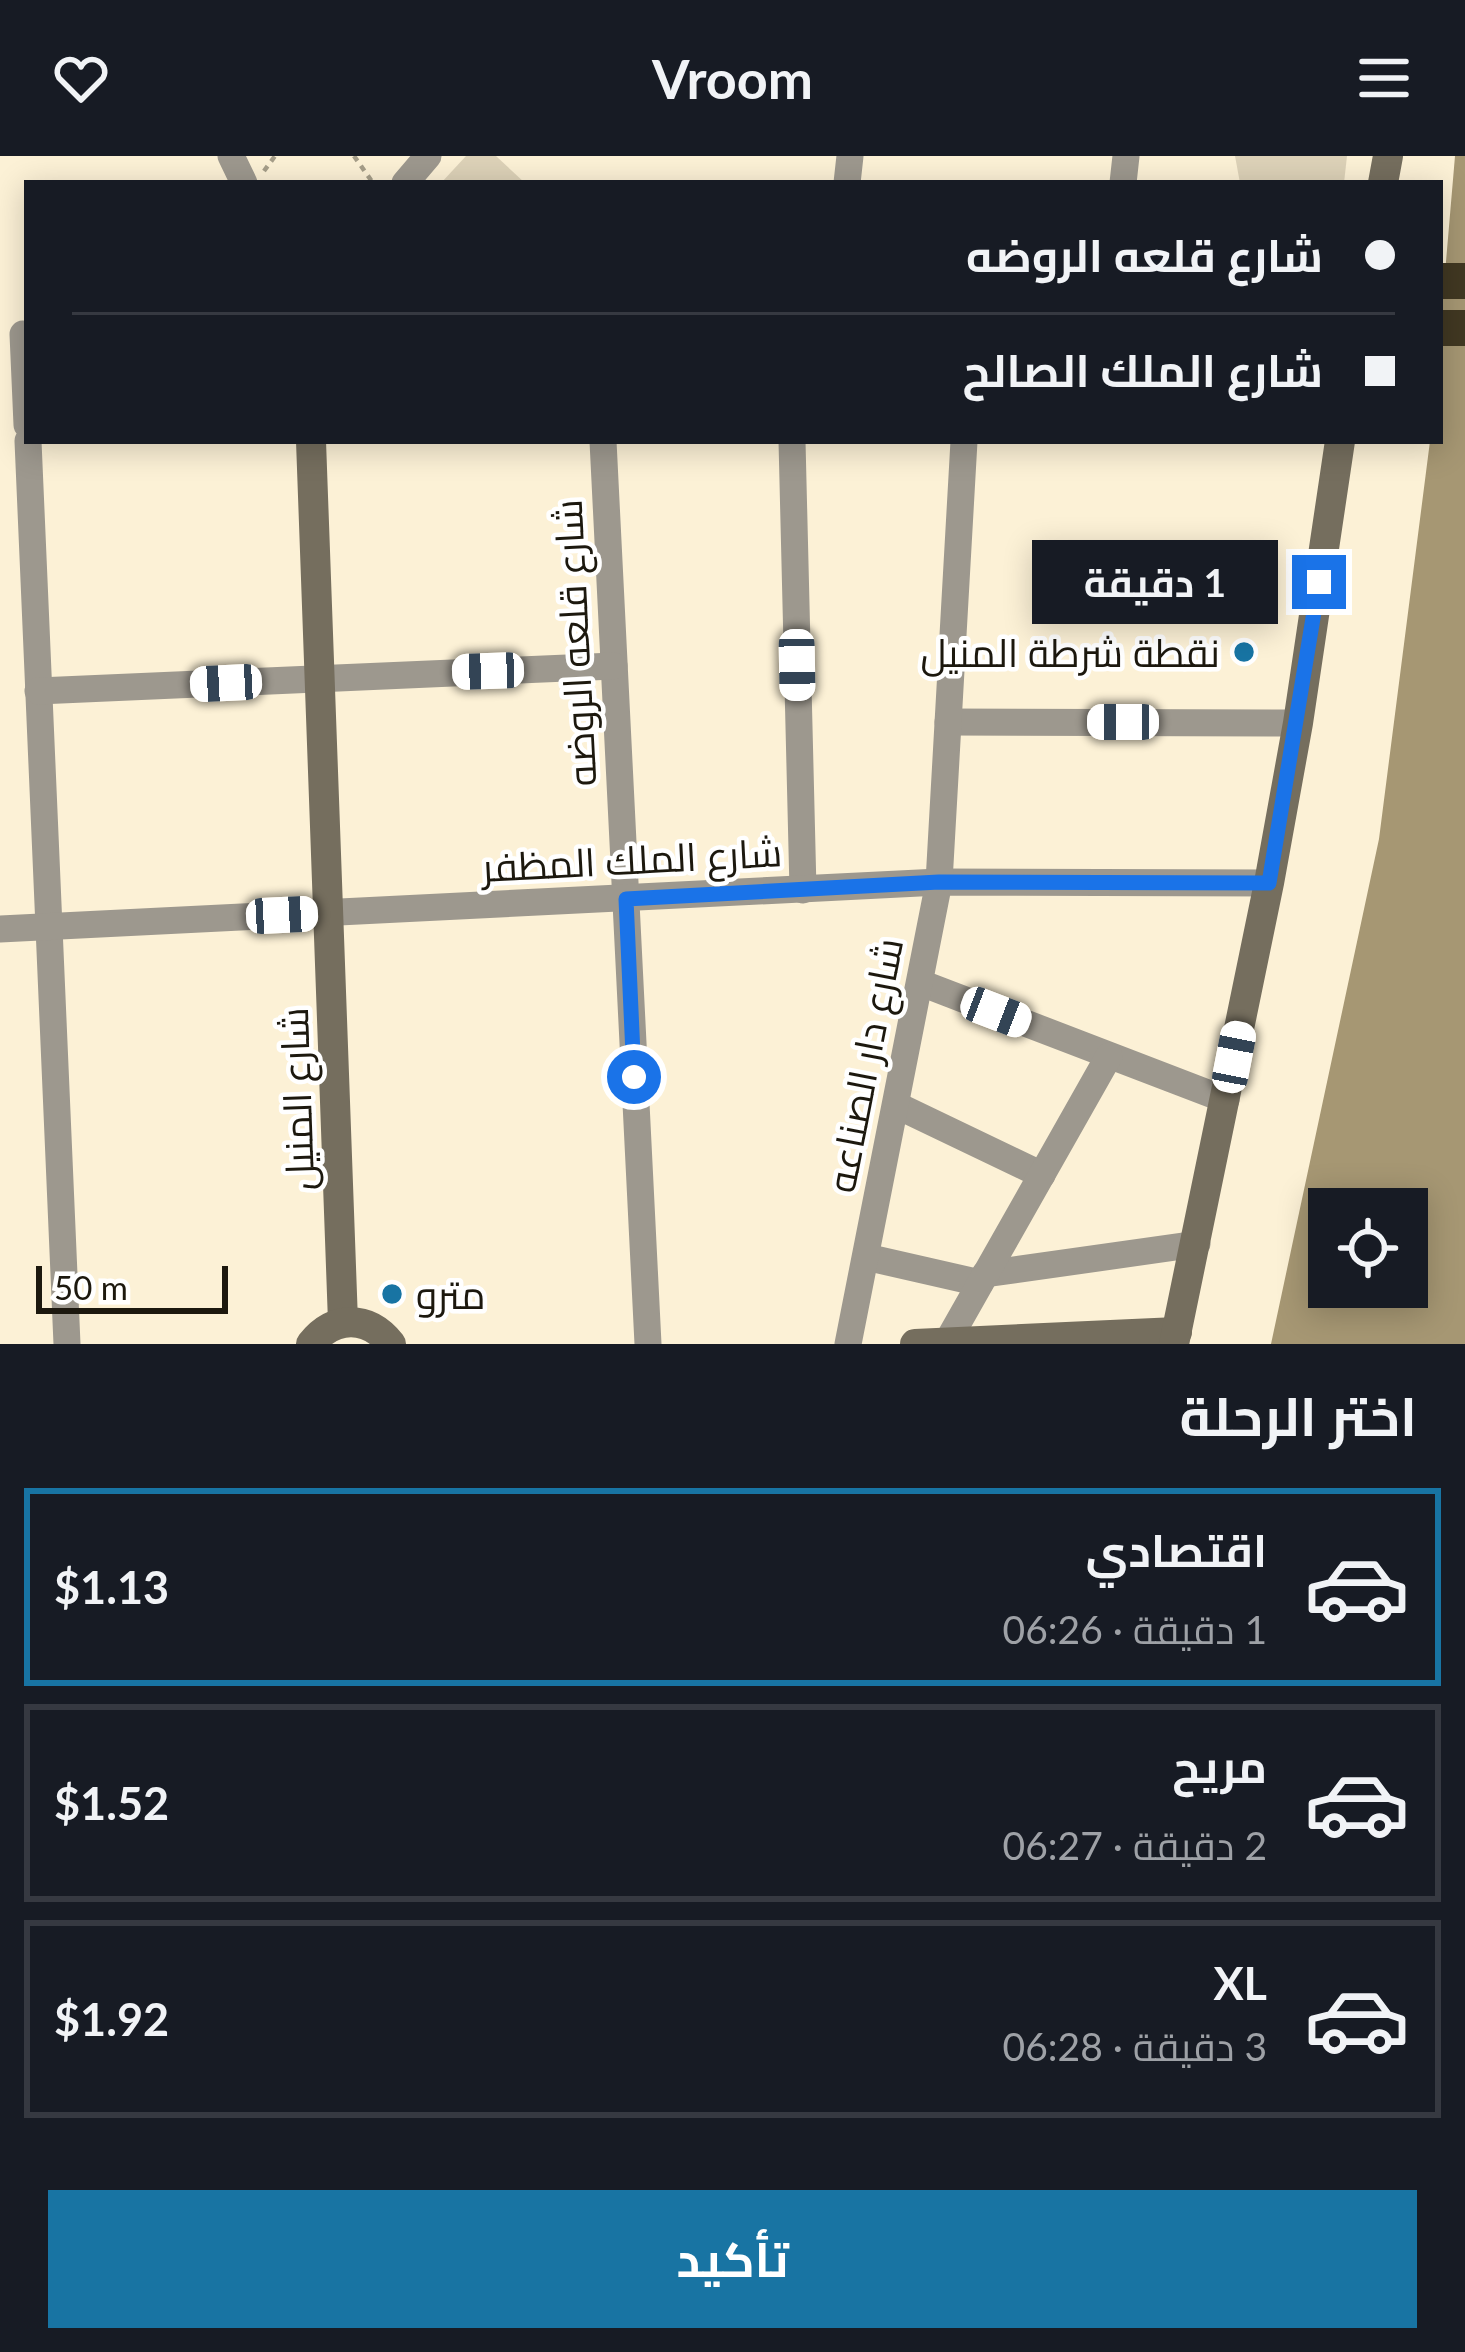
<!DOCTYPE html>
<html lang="ar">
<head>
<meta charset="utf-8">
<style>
	:root { --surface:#171b24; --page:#242831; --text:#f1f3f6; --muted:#9ea1a6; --line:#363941; --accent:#1874a3 }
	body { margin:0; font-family:Lato,Cairo,sans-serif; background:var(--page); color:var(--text); direction:rtl; height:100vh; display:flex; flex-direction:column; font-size:45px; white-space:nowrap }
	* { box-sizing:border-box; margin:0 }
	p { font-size:39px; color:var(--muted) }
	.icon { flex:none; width:66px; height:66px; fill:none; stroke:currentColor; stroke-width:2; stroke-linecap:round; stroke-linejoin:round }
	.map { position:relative; height:1188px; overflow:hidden; direction:ltr }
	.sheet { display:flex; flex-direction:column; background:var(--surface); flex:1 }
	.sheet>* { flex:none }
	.guide { position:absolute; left:24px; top:24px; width:1419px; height:264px; border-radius:0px; box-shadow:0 6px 30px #0003; direction:rtl; display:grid; align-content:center; height:264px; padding:0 48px; background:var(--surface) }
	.controls { position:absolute; left:1308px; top:1032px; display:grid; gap:24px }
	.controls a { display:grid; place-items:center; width:120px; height:120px; border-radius:0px; background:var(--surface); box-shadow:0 6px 30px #0003; font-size:60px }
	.scale { position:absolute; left:36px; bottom:30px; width:192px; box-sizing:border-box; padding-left:12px; border:6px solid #1c180e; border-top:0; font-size:33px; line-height:42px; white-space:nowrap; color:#1c180e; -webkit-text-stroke:9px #fff; paint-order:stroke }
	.end { position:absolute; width:54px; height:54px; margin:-27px; border:15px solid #1a73e8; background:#fff; box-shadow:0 0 0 6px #fff }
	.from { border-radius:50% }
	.bubble { position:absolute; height:84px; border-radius:0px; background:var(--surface); box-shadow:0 6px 30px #0003; font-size:39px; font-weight:700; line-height:84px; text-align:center; direction:rtl }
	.car { position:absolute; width:36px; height:72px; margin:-36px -18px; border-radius:15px; box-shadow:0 0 9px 3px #0007; background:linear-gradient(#fff 24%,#345 0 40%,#fff 0 76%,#345 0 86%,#fff 0) }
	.guide b { display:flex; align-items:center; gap:42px; height:114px; font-size:45px }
	.guide b+b { border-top:3px solid var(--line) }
	.guide i { width:30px; height:30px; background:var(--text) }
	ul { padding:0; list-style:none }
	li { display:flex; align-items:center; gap:36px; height:198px; margin:0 24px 18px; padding:0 24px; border:6px solid var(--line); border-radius:0px }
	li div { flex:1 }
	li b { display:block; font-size:45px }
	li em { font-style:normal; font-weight:700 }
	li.active { border-color:var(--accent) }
	li>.icon { width:108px; height:108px; stroke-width:1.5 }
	h2 { padding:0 48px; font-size:54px; line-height:144px }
	.cta { display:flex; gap:24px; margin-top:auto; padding:24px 48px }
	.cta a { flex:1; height:138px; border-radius:0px; background:var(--accent); color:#fff; font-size:48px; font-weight:700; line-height:138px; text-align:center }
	header { display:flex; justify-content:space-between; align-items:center; height:156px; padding:0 48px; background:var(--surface); font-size:54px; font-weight:700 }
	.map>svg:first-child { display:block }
	.water { fill:#a69773; fill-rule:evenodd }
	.building { fill:#ddd2b8 }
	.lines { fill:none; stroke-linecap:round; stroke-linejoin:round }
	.path { stroke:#a69e89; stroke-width:4.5; stroke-dasharray:6 6; stroke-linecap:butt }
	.street { stroke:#9d988e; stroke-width:27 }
	.secondary { stroke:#756e5e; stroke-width:30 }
	.highway { stroke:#413822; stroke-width:36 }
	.route { stroke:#1a73e8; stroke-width:15 }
	.poi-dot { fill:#1874a3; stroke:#fff; stroke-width:4.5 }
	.labels { text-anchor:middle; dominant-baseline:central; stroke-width:9; stroke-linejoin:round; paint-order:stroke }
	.street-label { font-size:39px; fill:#1c180e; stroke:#fff }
	.poi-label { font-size:39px; fill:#1c180e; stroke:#fff; text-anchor:end }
</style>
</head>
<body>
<header><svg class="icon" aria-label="menu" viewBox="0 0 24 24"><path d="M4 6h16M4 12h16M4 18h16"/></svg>Vroom<svg class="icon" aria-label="heart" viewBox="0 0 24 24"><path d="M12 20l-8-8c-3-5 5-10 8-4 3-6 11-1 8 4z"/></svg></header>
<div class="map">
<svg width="1465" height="1188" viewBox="0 0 1465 1188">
	<rect width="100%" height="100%" fill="#fcf1d6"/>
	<!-- water -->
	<path class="water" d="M1455,0H1465V1188H1271L1379,683L1430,285H1440V176ZM1329,1053H1407V1131H1329Z"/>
	<!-- building -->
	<g class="building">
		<polygon points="466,0 496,0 525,27 441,27"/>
		<polygon points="1235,0 1347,0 1344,27 1240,27"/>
	</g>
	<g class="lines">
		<!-- path -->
		<g class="path">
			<polyline points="354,0 373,27"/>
			<polyline points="264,15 275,0"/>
		</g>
		<!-- street -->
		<g class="street">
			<polyline points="231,0 244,27"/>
			<polyline points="405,27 428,0"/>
			<polyline points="847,27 850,0"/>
			<polyline points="1123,27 1126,0"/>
			<polyline points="23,178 27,269"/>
			<polyline points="28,285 67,1188"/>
			<polyline points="603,285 648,1188"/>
			<polyline points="792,285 803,734"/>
			<polyline points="38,535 614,510"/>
			<polyline points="948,566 1298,567"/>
			<polyline points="0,773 939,726 1269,727"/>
			<polyline points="921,827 1226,944"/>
			<polyline points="896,949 1042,1019"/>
			<polyline points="866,1101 980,1127"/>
			<polyline points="985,1118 1197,1088"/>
			<polyline points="848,1188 939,726 964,285"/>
			<polyline points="946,1188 1109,900"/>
		</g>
		<!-- secondary -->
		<g class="secondary">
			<polyline points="1383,27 1388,0"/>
			<polyline points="311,285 343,1166"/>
			<path d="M311,1188C334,1159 368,1159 391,1188"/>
			<polyline points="915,1188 1177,1176"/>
			<polyline points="1174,1188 1269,727 1298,567 1340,285"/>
		</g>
		<!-- highway -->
		<g class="highway">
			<polyline points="1440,125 1465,125"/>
			<polyline points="1440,172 1465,172"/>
		</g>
	</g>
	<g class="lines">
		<!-- route -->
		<polyline class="route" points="634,921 626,743 939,726 1269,727 1319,426"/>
	</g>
	<!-- markers -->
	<g class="poi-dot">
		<circle cx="1244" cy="496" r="12"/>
		<circle cx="392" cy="1138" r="12"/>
	</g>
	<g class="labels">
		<!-- street labels -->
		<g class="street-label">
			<text transform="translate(574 487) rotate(-93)">شارع قلعه الروضه</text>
			<text transform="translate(632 703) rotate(-3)">شارع الملك المظفر</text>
			<text transform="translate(864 909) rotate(-79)">شارع دار الصناعه</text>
			<text transform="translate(296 943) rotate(-92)">شارع المنيل</text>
		</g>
		<!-- poi labels -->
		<g class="poi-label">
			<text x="1220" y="496">نقطة شرطة المنيل</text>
			<text x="416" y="1138" text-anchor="start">مترو</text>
		</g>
	</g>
</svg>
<div class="controls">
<a><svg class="icon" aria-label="locate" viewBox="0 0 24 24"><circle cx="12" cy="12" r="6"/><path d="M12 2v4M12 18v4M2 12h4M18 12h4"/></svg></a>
</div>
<div class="scale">50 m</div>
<i class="end from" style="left:634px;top:921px"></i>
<i class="end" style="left:1319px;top:426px"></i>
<div class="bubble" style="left:1032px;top:384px;width:246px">1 دقيقة</div>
<i class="car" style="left:797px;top:509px;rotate:179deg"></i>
<i class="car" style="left:488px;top:515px;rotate:268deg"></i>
<i class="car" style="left:226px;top:527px;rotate:267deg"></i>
<i class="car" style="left:1123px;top:566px;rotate:270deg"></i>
<i class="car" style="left:282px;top:759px;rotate:87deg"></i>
<i class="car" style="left:996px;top:856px;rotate:111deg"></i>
<i class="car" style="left:1234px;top:901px;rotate:11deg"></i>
<div class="guide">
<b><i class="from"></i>شارع قلعه الروضه</b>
<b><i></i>شارع الملك الصالح</b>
</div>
</div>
<section class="sheet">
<h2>اختر الرحلة</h2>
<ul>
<li class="active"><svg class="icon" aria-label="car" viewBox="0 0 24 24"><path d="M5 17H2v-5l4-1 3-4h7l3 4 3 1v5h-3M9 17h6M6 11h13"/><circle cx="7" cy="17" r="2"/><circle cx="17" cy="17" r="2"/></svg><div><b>اقتصادي</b><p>1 دقيقة · 06:26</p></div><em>$1.13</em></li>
<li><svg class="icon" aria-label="car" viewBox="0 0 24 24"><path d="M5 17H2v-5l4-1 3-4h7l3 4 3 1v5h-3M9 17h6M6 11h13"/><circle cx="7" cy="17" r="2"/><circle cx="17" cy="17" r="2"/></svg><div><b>مريح</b><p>2 دقيقة · 06:27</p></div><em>$1.52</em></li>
<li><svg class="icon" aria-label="car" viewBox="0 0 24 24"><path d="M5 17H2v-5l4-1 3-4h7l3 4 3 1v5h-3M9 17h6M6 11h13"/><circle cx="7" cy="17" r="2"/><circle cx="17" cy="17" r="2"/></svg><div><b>XL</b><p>3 دقيقة · 06:28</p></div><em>$1.92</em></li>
</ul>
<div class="cta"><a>تأكيد</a></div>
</section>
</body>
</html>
